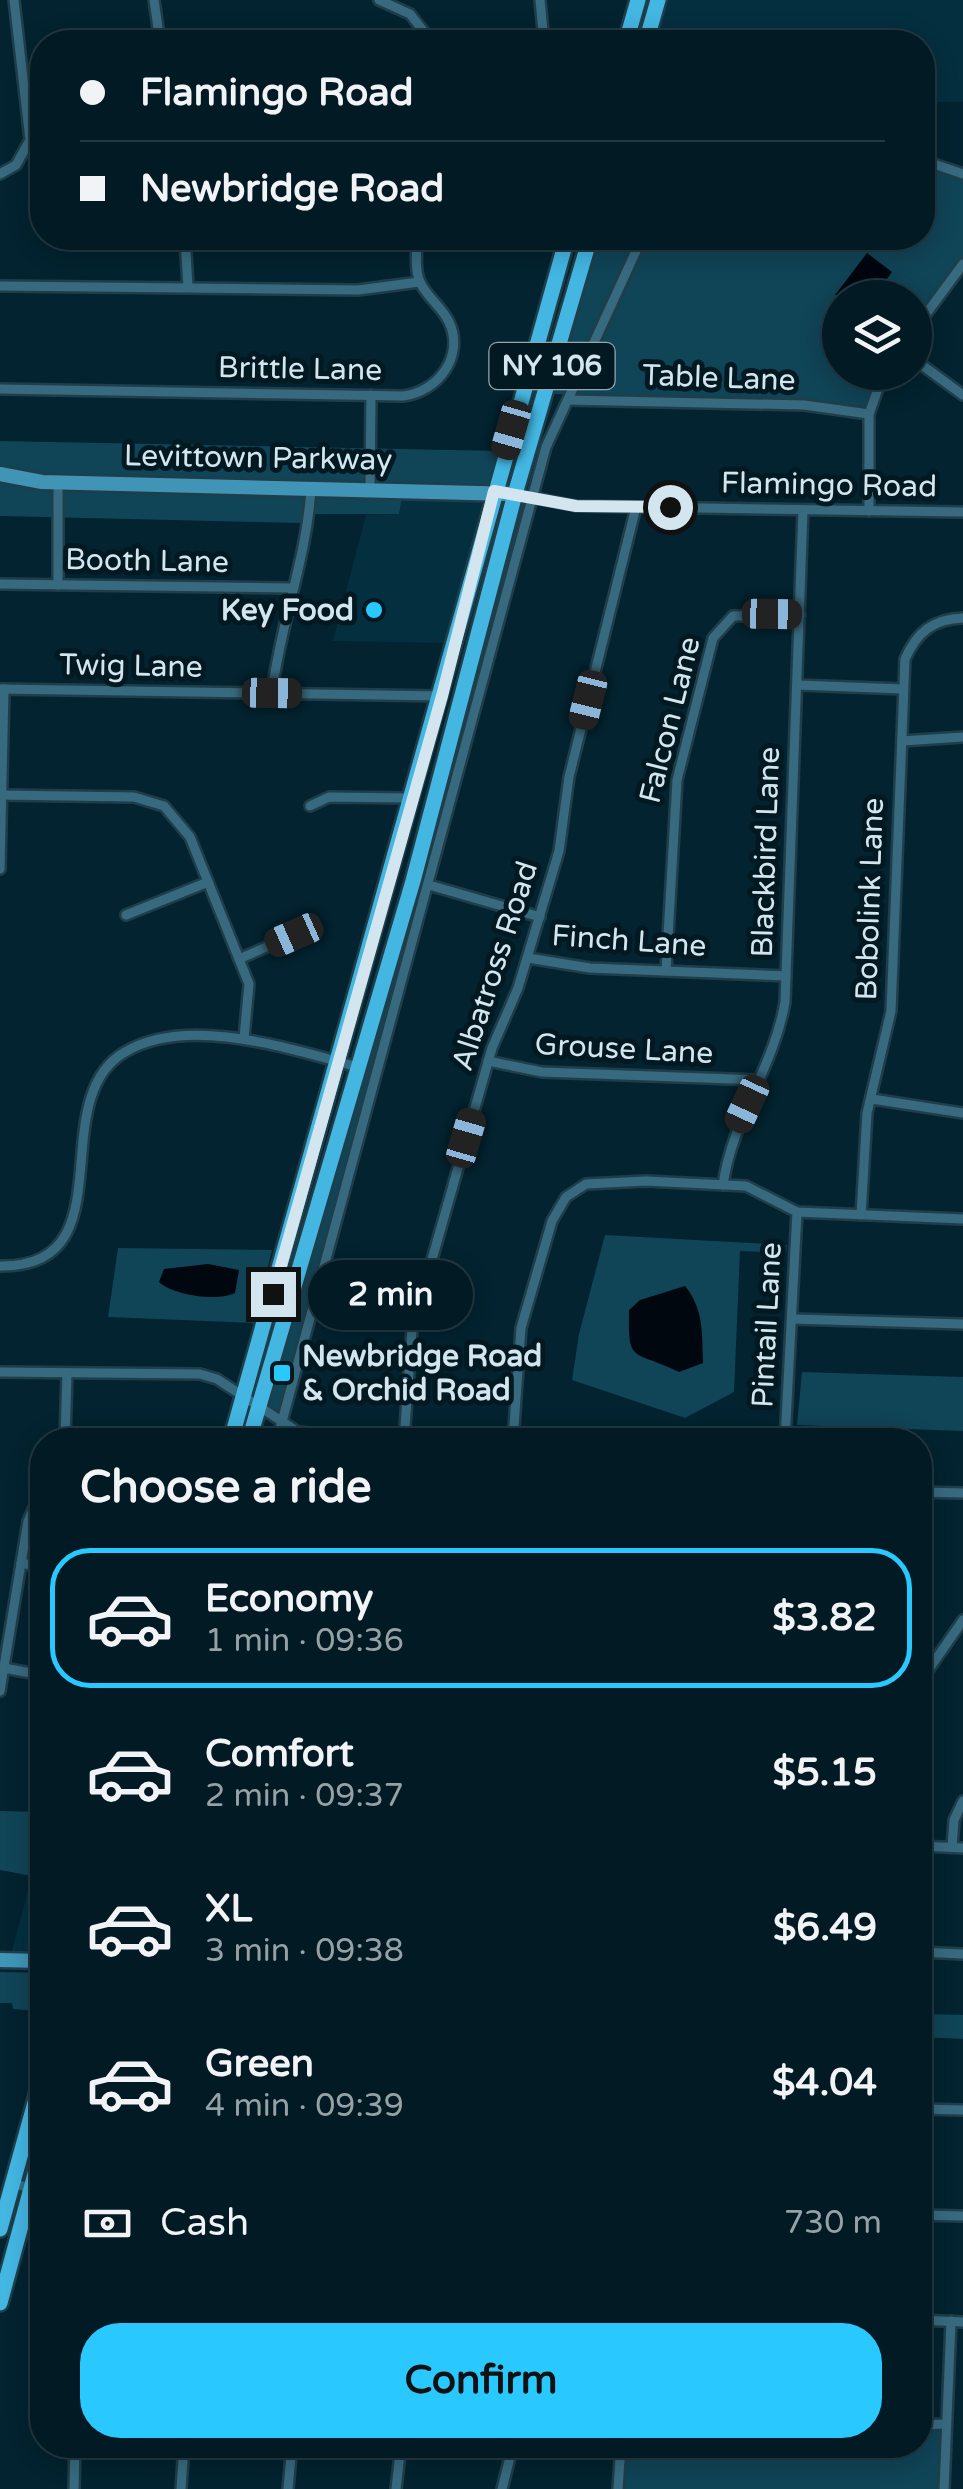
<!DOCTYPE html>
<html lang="en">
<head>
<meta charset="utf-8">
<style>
	:root { --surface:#021a23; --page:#102730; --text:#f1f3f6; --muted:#96a1a6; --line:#233841; --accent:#29c8ff }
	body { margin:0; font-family:"Varela Round",sans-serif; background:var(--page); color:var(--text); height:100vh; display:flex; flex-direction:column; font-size:38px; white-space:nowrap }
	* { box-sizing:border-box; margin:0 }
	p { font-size:32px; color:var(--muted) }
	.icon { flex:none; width:55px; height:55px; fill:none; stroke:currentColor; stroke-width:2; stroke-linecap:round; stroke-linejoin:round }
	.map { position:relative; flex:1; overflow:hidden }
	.drawer { position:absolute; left:30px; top:1428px; width:902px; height:1030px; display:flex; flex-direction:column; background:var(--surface); border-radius:40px; box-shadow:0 5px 25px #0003,0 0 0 2px var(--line) }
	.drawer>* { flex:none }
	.guide { position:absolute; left:30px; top:30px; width:905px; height:220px; border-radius:40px; box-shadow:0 5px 25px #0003,0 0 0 2px var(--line); display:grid; align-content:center; height:220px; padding:0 50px; background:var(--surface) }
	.controls { position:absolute; left:822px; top:280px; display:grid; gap:20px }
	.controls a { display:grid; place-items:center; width:110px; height:110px; border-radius:50%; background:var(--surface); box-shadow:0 5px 25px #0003,0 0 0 2px var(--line); font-size:50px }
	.end { position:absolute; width:45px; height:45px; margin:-22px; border:12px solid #d3e5ee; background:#111; box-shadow:0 0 0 5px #111 }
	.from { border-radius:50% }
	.bubble { position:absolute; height:70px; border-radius:35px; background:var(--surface); box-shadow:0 5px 25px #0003,0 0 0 2px var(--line); font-size:32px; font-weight:700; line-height:70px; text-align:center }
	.car { position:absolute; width:30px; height:60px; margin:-30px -15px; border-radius:12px; box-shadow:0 0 8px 2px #0007; background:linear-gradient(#222 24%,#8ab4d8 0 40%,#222 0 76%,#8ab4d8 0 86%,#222 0) }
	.guide b { display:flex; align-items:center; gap:35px; height:95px; font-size:38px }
	.guide b+b { border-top:2px solid var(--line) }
	.guide i { width:25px; height:25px; background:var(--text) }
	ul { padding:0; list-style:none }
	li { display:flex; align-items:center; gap:30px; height:140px; margin:0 20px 15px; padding:0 30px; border:5px solid transparent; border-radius:40px }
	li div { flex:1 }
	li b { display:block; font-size:38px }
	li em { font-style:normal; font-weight:700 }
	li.current { border-color:var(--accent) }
	li>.icon { width:90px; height:90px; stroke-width:1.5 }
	h2 { padding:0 50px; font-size:45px; line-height:120px }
	.pay { display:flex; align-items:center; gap:25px; height:110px; padding:0 50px; font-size:38px }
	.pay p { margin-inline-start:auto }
	.primary-button { display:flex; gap:20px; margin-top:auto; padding:20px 50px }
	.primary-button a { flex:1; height:115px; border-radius:40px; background:var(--accent); color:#111; font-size:40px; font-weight:700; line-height:115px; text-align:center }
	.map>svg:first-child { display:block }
	.built { fill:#042f3f }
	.green { fill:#104457 }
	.water { fill:#00070f }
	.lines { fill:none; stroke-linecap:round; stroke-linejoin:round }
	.street-casing { stroke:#1f3e4a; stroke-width:14 }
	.secondary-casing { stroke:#1f3e4a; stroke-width:19 }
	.primary-casing { stroke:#1f3e4a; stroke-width:20 }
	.street { stroke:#386a7f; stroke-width:9 }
	.secondary { stroke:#4095b7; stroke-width:14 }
	.primary { stroke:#43b6e2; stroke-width:15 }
	.route { stroke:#d3e5ee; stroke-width:12 }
	.poi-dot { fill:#29c8ff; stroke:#021922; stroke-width:4 }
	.labels { text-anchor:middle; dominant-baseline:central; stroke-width:10; stroke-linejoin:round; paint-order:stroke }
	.shield { fill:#021922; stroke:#94a8b1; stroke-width:2.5 }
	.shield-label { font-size:28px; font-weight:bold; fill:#d3e5ee }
	.street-label { font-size:30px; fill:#d3e5ee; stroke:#021922 }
	.poi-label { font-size:30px; font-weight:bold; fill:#d3e5ee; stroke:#021922; text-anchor:end }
</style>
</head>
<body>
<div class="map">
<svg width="963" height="2489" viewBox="0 0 963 2489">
	<rect width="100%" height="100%" fill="#02232f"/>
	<!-- built -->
	<g class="built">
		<polygon points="660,0 963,0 963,102 923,102 922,42 647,42"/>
		<polygon points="403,491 487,493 445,643 333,641 366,515 398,514"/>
		<polygon points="32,1876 42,1878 42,1955 11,1954"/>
	</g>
	<!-- green -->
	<g class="green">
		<polygon points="923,162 963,175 963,262 915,327 915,298 840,298 840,372 882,373 867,411 802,403 553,394 597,238 922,238"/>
		<polygon points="0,441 500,451 487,493 403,492 399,514 303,514 300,523 0,516"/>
		<polygon points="517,497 530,501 280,1421 263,1406"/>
		<polygon points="605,1235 787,1245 786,1253 740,1251 734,1392 685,1418 572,1380 579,1334"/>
		<polygon points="118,1248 272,1250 254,1323 108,1317"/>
		<polygon points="802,1372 963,1377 963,1431 797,1425"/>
		<polygon points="0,1811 42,1812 42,1878 0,1870"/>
		<polygon points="0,1972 42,1973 42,2011 13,2009 12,2003 0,2003"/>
		<polygon points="920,2014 963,2015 963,2039 920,2037"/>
		<polygon points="945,2424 944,2489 618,2489 620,2445 920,2445 920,2425"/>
	</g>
	<!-- water -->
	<g class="water">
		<polygon points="867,253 892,272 874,297 835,295"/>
		<path d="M208,1264L239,1270L235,1293C217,1302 173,1295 159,1282L164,1269Z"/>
		<path d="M685,1286C704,1309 702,1334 703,1363L679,1372C632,1349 628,1365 629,1310L640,1300Z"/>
	</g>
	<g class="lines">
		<!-- street casing -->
		<g class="street-casing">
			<g id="street">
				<polyline points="154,0 160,42"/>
				<polyline points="379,0 410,14 432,42"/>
				<polyline points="540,0 544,42"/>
				<polyline points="922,160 963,174"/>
				<polyline points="0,174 16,165 30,140 14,0"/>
				<polyline points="185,238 188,286"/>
				<polyline points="0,286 358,290 419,282"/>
				<polyline points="915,329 963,264"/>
				<polyline points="915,360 963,395"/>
				<path d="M0,389L403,396C438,392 465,356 449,322C442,307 428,298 421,284C414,271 417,252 417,238"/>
				<polyline points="568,400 804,405 869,414"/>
				<polyline points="58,482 58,585"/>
				<polyline points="370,488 371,395"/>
				<polyline points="515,494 576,506 963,512"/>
				<polyline points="869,511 869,414 884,372"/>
				<polyline points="0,584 293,588"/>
				<polyline points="798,685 903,689"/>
				<polyline points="0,689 441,696"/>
				<path d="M272,693C280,624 307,558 311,488"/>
				<polyline points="902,741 963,737"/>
				<polyline points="0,795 134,797 164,806 190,837 249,984 244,1038"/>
				<polyline points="310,806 329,797 410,798"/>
				<polyline points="0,869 4,689"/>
				<polyline points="429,885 540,917"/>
				<polyline points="126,915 208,882"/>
				<polyline points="528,958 590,968 786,976"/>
				<polyline points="239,959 294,935"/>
				<polyline points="666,971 677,780 713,638 733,616 800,615"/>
				<polyline points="488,1061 542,1072 759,1080"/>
				<polyline points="872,1099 963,1113"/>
				<path d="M723,1185C732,1119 774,1067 785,1002L803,510"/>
				<path d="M861,1215L867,1113L891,1011L905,659C917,632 933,619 963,618"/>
				<path d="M0,1266C129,1268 42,1100 125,1052C189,1014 293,1050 358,1067"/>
				<polyline points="793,1319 963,1324"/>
				<polyline points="0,1372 200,1374 217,1379 298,1432 388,1440"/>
				<polyline points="65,1440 67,1373"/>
				<polyline points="277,1440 546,447 642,238"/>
				<polyline points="404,1440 412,1330 492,1048 518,988 559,851 569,777 636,507"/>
				<polyline points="513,1440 521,1328 552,1221 566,1197 586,1184 646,1181 746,1186 797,1212 963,1219"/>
				<polyline points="785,1440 797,1212"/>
				<polyline points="920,1492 963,1493"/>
				<polyline points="21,1563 42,1567"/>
				<polyline points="4,1668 42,1675"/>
				<polyline points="920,1682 963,1620"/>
				<polyline points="0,1691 28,1521 42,1490"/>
				<polyline points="920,1846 963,1848"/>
				<polyline points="952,1847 954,1820 963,1801"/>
				<polyline points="920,1952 963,1954"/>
				<polyline points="920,2109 963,2110"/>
				<polyline points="13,2183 42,2192"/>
				<polyline points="920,2215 963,2216"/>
				<polyline points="920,2320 963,2322"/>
				<polyline points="920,2425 945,2424"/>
				<polyline points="74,2489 75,2445"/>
				<polyline points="181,2489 184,2445"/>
				<polyline points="288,2489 292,2445"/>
				<polyline points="396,2489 401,2445"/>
				<polyline points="502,2489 513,2445"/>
				<polyline points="618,2489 621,2445"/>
				<polyline points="944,2489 951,2321"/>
			</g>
		</g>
		<!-- secondary casing -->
		<g class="secondary-casing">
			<g id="secondary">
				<polyline points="0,474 42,482 515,494"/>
				<polyline points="0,1960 42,1961"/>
			</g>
		</g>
		<!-- primary casing -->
		<g class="primary-casing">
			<g id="primary">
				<polyline points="626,42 638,0"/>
				<polyline points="646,42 658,0"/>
				<polyline points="231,1440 567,238"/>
				<polyline points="249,1440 413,881 515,494 590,238"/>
				<polyline points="0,2229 42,2077"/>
				<polyline points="0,2303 42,2148"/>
			</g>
		</g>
		<!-- street -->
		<use href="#street" class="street"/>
		<!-- secondary -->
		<use href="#secondary" class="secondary"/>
		<!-- primary -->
		<use href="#primary" class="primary"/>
	</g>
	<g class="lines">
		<!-- route -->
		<polyline class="route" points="273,1294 442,696 494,491 576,506 670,507"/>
	</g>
	<!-- markers -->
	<g class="poi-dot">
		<circle cx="374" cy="610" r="10"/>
		<rect x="272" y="1363" width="20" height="20" rx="5"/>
	</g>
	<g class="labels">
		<!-- shield labels -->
		<rect class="shield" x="489.5" y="343" width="125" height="46" rx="8"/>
		<g class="shield-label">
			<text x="552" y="366">NY 106</text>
		</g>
		<!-- street labels -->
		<g class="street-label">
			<text transform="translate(300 369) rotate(1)">Brittle Lane</text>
			<text transform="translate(719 378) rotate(2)">Table Lane</text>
			<text transform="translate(258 458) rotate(1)">Levittown Parkway</text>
			<text transform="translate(829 485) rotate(1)">Flamingo Road</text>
			<text transform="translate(147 561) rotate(1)">Booth Lane</text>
			<text transform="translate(131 666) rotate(1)">Twig Lane</text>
			<text transform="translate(670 720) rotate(-76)">Falcon Lane</text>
			<text transform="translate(766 852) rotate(-88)">Blackbird Lane</text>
			<text transform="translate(870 899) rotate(-88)">Bobolink Lane</text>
			<text transform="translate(629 941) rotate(4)">Finch Lane</text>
			<text transform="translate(495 966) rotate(-72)">Albatross Road</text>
			<text transform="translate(624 1049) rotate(3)">Grouse Lane</text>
			<text transform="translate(767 1325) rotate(-87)">Pintail Lane</text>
		</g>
		<!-- poi labels -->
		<g class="poi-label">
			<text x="354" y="610">Key Food</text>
			<text x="302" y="1356" text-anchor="start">Newbridge Road<tspan x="302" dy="34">&amp; Orchid Road</tspan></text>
		</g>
	</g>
</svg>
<div class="controls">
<a><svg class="icon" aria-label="layers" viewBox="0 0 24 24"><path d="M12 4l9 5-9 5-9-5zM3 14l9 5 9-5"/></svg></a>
</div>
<i class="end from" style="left:670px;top:507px"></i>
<i class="end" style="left:273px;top:1294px"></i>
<div class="bubble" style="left:308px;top:1260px;width:165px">2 min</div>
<i class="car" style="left:511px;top:430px;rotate:196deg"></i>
<i class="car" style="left:772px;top:614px;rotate:91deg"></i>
<i class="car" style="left:272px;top:693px;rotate:91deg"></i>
<i class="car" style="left:588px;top:700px;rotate:194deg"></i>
<i class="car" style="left:294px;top:935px;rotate:246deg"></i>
<i class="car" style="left:747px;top:1104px;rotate:205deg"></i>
<i class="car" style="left:466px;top:1138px;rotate:16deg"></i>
<div class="guide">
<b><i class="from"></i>Flamingo Road</b>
<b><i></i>Newbridge Road</b>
</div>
<section class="drawer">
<h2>Choose a ride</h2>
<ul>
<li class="current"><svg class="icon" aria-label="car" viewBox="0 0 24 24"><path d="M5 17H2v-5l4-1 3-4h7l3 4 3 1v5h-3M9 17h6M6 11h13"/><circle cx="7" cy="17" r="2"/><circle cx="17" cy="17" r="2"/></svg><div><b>Economy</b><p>1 min · 09:36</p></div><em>$3.82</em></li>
<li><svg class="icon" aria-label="car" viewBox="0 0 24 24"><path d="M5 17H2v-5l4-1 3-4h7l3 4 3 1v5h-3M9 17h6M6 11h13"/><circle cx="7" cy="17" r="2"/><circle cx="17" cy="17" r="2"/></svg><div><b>Comfort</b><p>2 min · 09:37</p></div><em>$5.15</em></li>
<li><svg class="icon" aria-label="car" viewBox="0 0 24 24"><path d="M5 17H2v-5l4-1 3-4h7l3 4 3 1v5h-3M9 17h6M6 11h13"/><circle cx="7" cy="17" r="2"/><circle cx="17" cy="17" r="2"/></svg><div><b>XL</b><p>3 min · 09:38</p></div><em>$6.49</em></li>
<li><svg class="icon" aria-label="car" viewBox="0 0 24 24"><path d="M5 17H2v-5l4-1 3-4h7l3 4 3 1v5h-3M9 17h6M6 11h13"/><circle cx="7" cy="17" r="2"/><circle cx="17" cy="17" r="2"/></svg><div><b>Green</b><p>4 min · 09:39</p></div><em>$4.04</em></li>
</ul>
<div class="pay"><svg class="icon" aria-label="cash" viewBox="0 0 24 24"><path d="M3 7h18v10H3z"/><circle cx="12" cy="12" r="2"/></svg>Cash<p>730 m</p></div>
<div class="primary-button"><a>Confirm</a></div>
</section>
</div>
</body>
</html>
